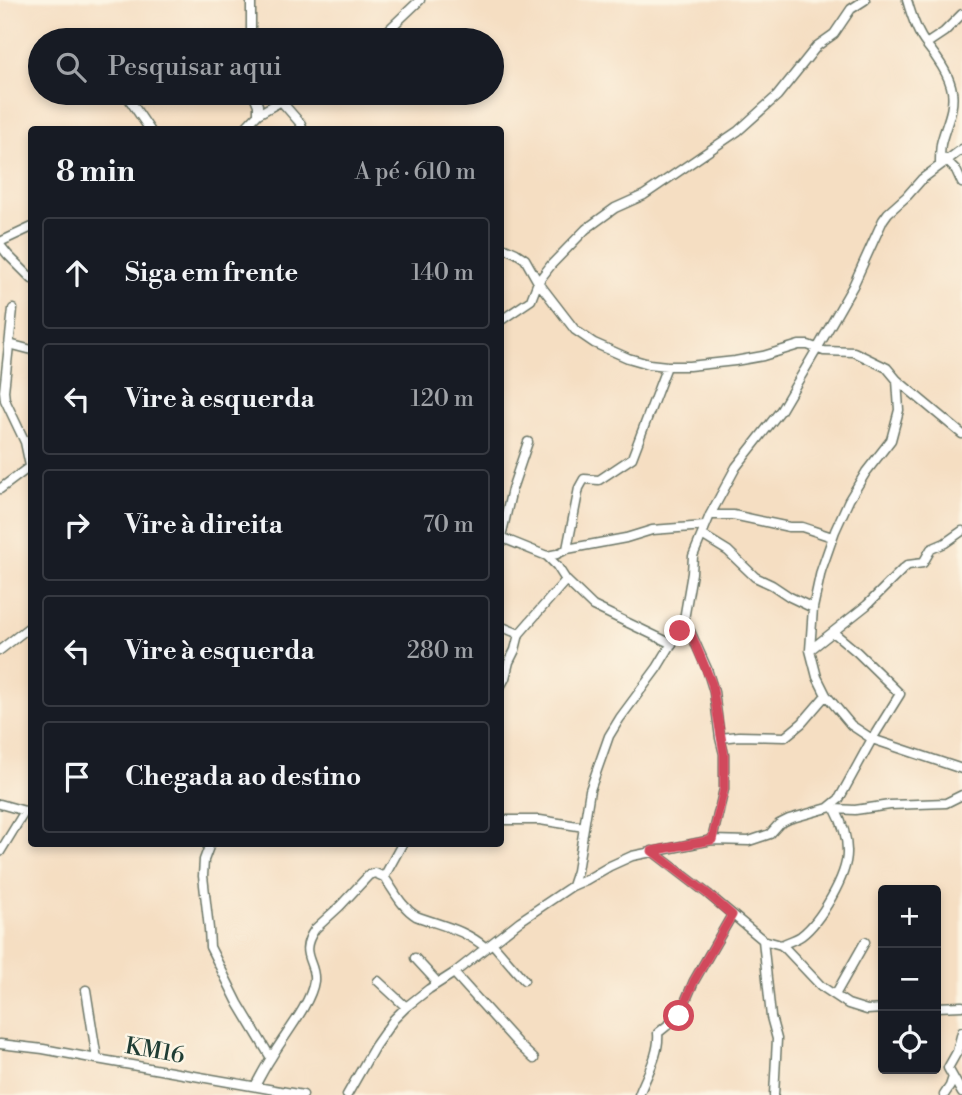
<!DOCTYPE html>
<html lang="pt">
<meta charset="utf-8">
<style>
:root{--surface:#171b24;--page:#242831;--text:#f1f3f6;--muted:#9ea1a6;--line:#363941}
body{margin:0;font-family:"Libre Bodoni",serif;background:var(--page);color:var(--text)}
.controls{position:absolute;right:21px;bottom:21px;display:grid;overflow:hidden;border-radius:7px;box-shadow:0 4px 10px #0003}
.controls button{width:63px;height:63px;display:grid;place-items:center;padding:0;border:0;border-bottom:2px solid var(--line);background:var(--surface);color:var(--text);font:35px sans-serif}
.stop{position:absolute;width:21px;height:21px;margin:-16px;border:5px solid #d1495b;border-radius:50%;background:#fff}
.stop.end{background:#d1495b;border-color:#fff;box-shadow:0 2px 7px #0008}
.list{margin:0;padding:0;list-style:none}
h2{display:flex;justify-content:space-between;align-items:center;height:91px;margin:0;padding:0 28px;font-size:30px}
h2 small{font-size:23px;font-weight:400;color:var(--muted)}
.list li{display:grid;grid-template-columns:46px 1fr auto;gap:21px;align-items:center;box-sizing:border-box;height:112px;margin:0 14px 14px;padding:0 14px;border:2px solid var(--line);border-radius:7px}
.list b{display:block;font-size:26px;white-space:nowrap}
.list em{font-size:23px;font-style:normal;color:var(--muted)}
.icon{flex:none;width:38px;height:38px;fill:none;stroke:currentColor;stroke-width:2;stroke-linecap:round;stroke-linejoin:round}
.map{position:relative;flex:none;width:962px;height:1095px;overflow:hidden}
.search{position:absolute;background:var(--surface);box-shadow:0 4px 10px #0003;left:28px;top:28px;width:476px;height:77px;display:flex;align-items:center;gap:18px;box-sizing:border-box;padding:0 24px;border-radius:38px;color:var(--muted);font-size:26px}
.panel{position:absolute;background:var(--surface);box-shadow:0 4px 10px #0003;left:28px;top:126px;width:476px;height:721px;border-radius:7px}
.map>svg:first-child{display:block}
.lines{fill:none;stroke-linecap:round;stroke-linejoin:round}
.minor-casing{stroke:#6a7566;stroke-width:11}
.minor{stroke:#fff;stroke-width:8}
.route{stroke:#d1495b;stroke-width:9}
.labels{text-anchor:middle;stroke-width:5;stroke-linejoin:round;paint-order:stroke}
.street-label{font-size:23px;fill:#1f3d34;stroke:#fcf5e5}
</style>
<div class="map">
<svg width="962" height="1095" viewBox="0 0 962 1095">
<rect width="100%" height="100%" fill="#fcf5e5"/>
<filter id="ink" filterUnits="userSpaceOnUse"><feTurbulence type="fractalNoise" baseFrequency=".0143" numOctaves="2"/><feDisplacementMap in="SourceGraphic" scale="14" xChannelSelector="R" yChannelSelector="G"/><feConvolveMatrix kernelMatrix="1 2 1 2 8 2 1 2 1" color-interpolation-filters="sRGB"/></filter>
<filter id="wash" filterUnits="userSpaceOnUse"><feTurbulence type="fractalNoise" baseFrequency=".00686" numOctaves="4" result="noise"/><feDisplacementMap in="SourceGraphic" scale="28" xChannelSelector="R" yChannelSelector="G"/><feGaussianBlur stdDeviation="1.57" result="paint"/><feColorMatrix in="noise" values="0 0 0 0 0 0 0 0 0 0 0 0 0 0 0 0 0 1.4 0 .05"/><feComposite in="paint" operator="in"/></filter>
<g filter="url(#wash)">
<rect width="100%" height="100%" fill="#f5dec2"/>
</g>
<g filter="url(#ink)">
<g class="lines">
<g class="minor-casing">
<path id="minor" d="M251 0V40
M907 0C911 14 917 33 926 44 936 56 950 76 952 91 955 110 945 126 941 144 940 151 940 158 940 165
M378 40 420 0
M926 44 944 32 962 14
M125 93 150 130
M253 93 258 105V114
M280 100 301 124 303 130
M243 130 258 114 296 93
M945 159 956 170 962 183
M0 242 32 227
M0 245 8 255 32 279
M500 246 516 253 525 259 538 282 575 330 594 343 628 358 649 364 667 366H689L735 361 763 356 799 345H808L824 351 854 352 887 368 897 380 962 434
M13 309 4 391 5 400 25 442 30 466
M500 321 531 300 538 282 551 265 586 229 615 208 644 195 738 131 777 96 817 46 834 34 851 9 865 0
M9 344 32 350
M897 380 899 410 891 440 866 472 849 500 835 531 821 571 813 608 810 650 817 677 826 695 851 725 872 739 962 769
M0 489 32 465
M710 515H733L789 527H802L832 537
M702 535 728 551 755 577 772 585 790 597 813 608
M500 537 547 556 557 566 566 580 593 606 672 644
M501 537 512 489 528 442
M567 549 579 488 584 479 599 480 632 458 667 366
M547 556 557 554 567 549 626 538 652 530 705 526
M683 625 690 631 707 669 714 692 720 738 724 754V789L712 840
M500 626 519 634
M833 632 857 652 900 694 872 739 839 799 828 808 789 819 779 824 770 834 749 841 712 840 632 856 610 866 586 880 572 886 577 871 590 790 609 736 620 718 657 668 683 625 692 573 693 556 710 515 736 467 781 410 817 349 853 286 883 220 888 213 907 196 922 179 962 149
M0 650 32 625
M810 650 867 605 903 569 908 565 923 563 931 549 945 543 962 531
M500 687 505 678 509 662 515 650 519 634 566 580
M720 738 739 736 785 737 802 723 826 695
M0 804 25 811 32 809
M834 809 855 810 890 805 946 803 962 795
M500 820H540L584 827
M210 844 204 860 203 876 209 929 210 947 238 1003 271 1058
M402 844 384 877C394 890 401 907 416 916 442 926 464 929 486 948
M652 851 708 894 763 940 781 945 785 948 821 986 848 1004 867 1010 883 1009
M0 852 25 811
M763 940 771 1017 777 1039 774 1095
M492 943 524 980
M781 945C787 942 795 940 801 936 820 922 848 875 847 851 847 836 842 822 835 809
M415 958 438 983
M454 973 519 1045 534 1059
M378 981 406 1007
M86 990 97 1059
M835 995 865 942
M936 1007 962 1006
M962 1032 957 1052 948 1068 962 1093
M0 1044 43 1049 97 1059 303 1095
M255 1086C260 1077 265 1067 271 1058 283 1037 311 1004 314 981 316 961 297 955 315 929L340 906 369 875 375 873 384 877
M347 1095 375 1046 394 1019 406 1007 429 989 454 973 520 921 572 886
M639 1095C646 1076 660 1054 658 1033L679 1016 694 981 732 915
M944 1095 950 1086 953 1077"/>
</g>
<use href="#minor" class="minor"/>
</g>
</g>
<g class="lines" filter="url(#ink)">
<path class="route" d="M679 1016 694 981 732 915 708 894 652 851 712 840 724 789V754L712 684 690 631 683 625 680 631"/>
</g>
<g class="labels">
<g class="street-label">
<text transform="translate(155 1050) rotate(10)" y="8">KM16</text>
</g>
</g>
</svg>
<div class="controls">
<button>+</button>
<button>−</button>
<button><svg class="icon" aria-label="locate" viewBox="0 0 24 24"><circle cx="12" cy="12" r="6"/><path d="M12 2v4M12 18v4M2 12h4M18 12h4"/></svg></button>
</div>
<div class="stop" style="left:679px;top:1016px"></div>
<div class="stop end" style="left:680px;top:631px"></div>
<div class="search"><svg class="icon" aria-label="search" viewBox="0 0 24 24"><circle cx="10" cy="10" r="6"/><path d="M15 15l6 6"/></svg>Pesquisar aqui</div>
<section class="panel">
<h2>8 min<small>A pé · 610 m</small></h2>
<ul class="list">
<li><svg class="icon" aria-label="ahead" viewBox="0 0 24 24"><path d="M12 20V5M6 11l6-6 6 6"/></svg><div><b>Siga em frente</b></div><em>140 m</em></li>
<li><svg class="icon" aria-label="left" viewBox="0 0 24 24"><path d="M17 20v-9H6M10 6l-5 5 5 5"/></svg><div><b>Vire à esquerda</b></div><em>120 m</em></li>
<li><svg class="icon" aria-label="right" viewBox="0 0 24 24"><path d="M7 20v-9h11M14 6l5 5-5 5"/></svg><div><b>Vire à direita</b></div><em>70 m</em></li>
<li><svg class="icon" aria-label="left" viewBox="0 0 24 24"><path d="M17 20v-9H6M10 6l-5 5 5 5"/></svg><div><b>Vire à esquerda</b></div><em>280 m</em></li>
<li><svg class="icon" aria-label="arrive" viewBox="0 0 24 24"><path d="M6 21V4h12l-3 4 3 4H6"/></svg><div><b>Chegada ao destino</b></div></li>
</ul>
</section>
</div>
